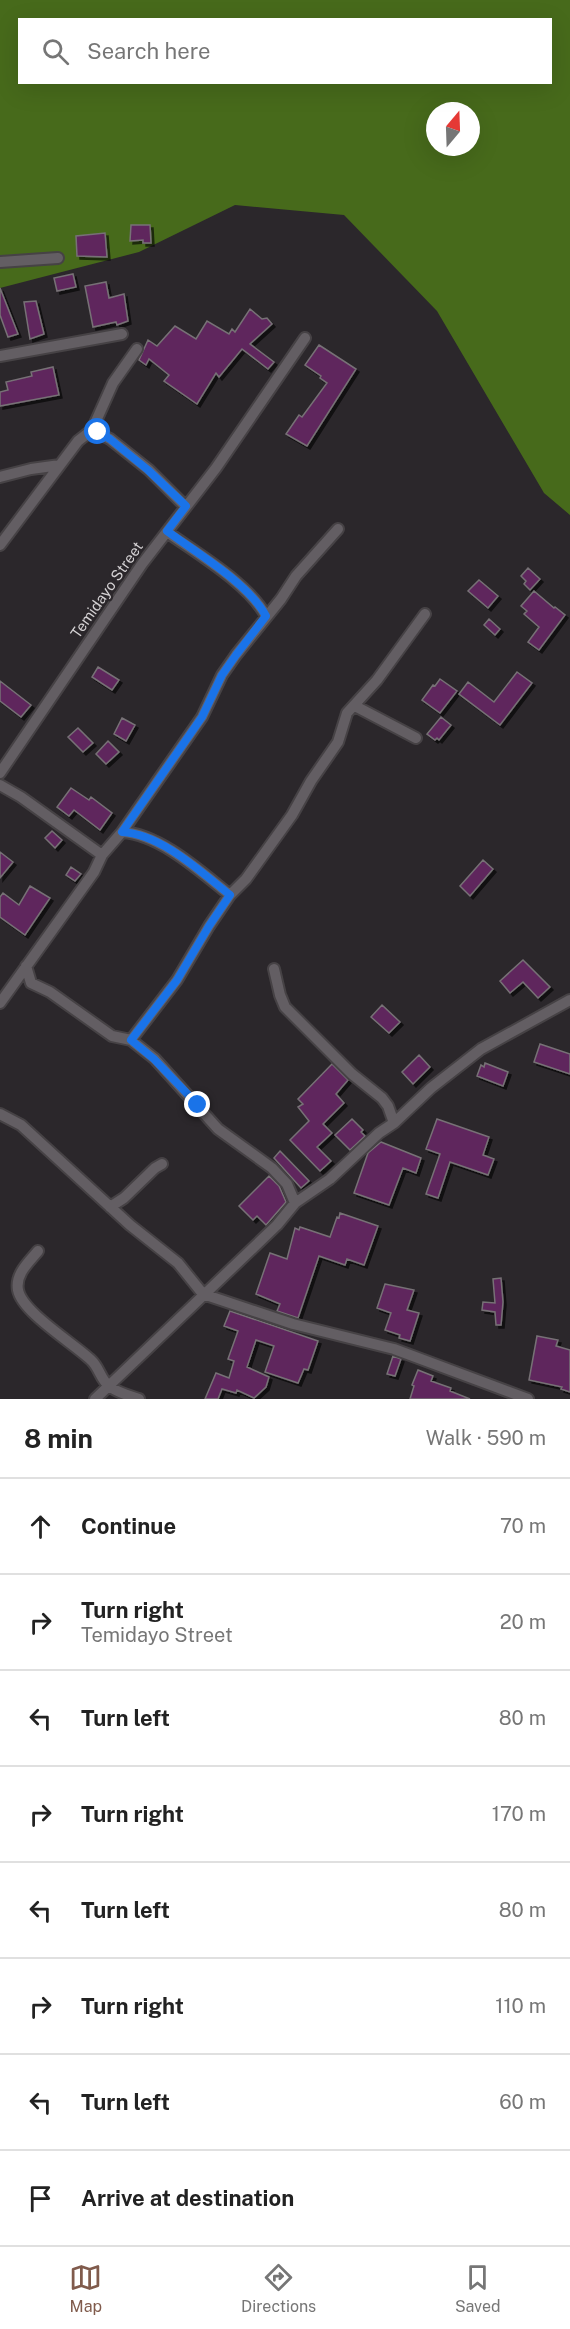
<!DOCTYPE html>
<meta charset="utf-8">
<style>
:root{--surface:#fff;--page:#f2f2f2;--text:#222;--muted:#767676;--line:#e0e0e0;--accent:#805b4c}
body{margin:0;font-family:"Public Sans",sans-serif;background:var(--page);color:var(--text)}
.compass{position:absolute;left:426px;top:102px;width:54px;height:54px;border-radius:50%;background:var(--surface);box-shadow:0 6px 24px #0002;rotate:19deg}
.stop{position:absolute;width:18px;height:18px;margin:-14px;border:4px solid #1a73e8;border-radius:50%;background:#fff}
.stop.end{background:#1a73e8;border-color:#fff;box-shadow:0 2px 6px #0008}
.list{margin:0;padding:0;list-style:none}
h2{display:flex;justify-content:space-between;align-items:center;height:78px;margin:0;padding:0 24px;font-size:26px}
h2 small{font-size:20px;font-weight:400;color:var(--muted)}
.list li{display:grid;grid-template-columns:39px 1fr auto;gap:18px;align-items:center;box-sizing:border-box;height:96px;padding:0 24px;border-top:2px solid var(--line)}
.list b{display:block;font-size:22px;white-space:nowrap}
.list p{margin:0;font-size:20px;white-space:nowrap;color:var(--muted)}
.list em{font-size:20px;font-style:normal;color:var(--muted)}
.icon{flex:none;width:33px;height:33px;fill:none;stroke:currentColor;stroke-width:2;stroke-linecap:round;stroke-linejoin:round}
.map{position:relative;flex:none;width:570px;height:1399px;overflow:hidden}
.search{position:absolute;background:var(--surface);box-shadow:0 6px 24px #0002;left:18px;right:18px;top:18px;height:66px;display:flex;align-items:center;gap:15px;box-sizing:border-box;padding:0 21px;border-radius:0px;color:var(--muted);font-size:22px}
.sheet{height:846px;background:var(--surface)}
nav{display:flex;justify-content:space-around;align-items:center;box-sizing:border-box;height:84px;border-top:2px solid var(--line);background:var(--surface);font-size:16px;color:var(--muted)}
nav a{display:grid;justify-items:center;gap:3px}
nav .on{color:var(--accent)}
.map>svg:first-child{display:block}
.forest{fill:#476a1b;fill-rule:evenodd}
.building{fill:#5f265d;stroke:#777176;stroke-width:1.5;filter:url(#shadow)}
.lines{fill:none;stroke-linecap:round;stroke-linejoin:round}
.minor-casing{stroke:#464245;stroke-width:14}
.minor{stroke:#635e63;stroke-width:10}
.route{stroke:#1a73e8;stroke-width:8}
.labels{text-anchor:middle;stroke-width:4.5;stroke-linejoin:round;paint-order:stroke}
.street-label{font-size:15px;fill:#d4d1d3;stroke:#2b272b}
</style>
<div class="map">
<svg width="570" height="1399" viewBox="0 0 570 1399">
<defs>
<filter id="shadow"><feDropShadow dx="3" dy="3" stdDeviation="0" flood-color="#0009"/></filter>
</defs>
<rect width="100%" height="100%" fill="#2b272b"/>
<path class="forest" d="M0 0H570V515L544 493 437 311 344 215 235 205 139 252 0 288ZM20 20H550V82H20ZM435 111H471V147H435Z"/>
<path class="building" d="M131 225H150L151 243H143V240L130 241Z
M105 233 107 257 77 256 76 236Z
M73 274 76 287 57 291 54 278Z
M106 282 109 298 124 294 128 321 117 325 116 322 93 327 85 286Z
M0 288 18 334 8 337 0 315Z
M36 301 44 334 30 339 24 302Z
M250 309 262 319 267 318 272 324 250 344 274 362 268 369 242 349 219 377 216 373 197 404 164 381 169 375 149 359 146 365 139 360 148 340 157 346 175 326 196 339 207 321 229 334 232 329 235 332Z
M319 345 356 369 307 446 286 434 299 415 302 417 327 383 320 378 321 376 305 365Z
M53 367 59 395 0 406V392L8 390 6 382 32 376 31 372Z
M528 568 540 579 530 590 524 584 526 581 521 576Z
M479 580 498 596 488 608 468 591Z
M534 591 554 608 555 607 565 615 539 650 528 642 539 627 524 614 527 611 521 606Z
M489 619 500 629 495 635 484 625Z
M98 667 119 680 112 690 92 677Z
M517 672 532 683 500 725 459 694 468 682 494 702Z
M440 679 457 691 440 713 422 700 433 685 435 686Z
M0 681 31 705 21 717 0 701Z
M441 717 451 725 439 740 437 738 435 740 427 734Z
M122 718 135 725 126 741 114 734Z
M78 728 93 743 83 752 68 737Z
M108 741 119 752 106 764 96 754Z
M71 788 89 800 91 797 112 813 100 830 74 810 69 816 57 807Z
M52 831 62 840 55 848 45 838Z
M0 852 13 862 0 878Z
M483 860 493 869 470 896 460 886Z
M71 867 81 874 75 881 66 875Z
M30 886 50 898 25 935 0 917V897L3 893 19 905Z
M523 960 550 987 538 998 523 982 510 993 500 981Z
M382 1005 400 1022 389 1033 371 1017Z
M540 1044 570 1054V1074L534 1062Z
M419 1055 430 1067 413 1084 402 1072Z
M485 1063 508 1072 503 1086 477 1076 481 1065 484 1067Z
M332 1064 348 1080 336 1094 344 1103 323 1124 332 1133 317 1147 331 1161 320 1171 290 1140 309 1121 298 1107 303 1104 298 1099Z
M352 1119 363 1130 361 1132 365 1136 350 1150 335 1135Z
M437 1119 489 1137 483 1155 494 1159 488 1175 450 1162 438 1198 426 1194 440 1154 426 1149Z
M381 1142 421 1158 416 1173 403 1168 389 1205 354 1193 368 1153Z
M280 1151 309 1181 301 1188 274 1158Z
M269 1176 279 1186 286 1202 266 1225 257 1216 253 1220 239 1206Z
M340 1213 378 1226 364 1265 347 1259 345 1265 319 1256 298 1318 277 1311 280 1304 256 1294 270 1253 287 1259 295 1228 299 1230 300 1227 330 1237 337 1217 339 1218Z
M501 1278 503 1302 501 1325H496L495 1312 482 1310 483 1302 495 1303 493 1279Z
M385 1284 414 1290 407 1310 419 1313 410 1341 399 1338 400 1335 385 1330 391 1313 377 1308Z
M230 1311 318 1341 308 1370 304 1369 298 1383 265 1372 274 1346 256 1340 247 1367 269 1377 266 1387 254 1398 237 1390 236 1393 222 1389 218 1399H205L216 1373 229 1378 234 1361 228 1359 238 1331 224 1326Z
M537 1336 558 1340 556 1346 570 1350V1392L561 1389 562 1387 529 1380Z
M393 1356 401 1359 395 1376 387 1374Z
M418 1370 433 1376 431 1381 451 1388 450 1391 470 1399H410L414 1386 412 1385Z"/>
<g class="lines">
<g class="minor-casing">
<path id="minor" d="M0 262 58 258
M0 356 122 334
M92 430 110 439 149 470 185 506
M0 477 31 469 60 465 78 441 92 430 113 383 137 349
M167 532C198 554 249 584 266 616
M0 545 60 465
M355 706 416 738
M0 773 142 564 216 468 305 338
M0 785 21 797 102 855
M122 832C160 834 201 872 230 895
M26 966 31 983 50 992 112 1036 131 1040 155 1059 218 1129 272 1168 287 1184 295 1203
M0 1003 94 872 102 855 122 832 202 717 222 675 236 655 281 599 296 576 338 529
M131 1040 177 980 209 926 230 895 246 879 292 815 311 781 338 742 347 713 377 680 425 614
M0 1114 21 1125 130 1225 178 1263 203 1294 293 1324 394 1349 528 1399
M394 1123 431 1088 481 1049 570 1000
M110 1207 124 1198 155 1168 162 1164
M38 1251C29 1262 15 1274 18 1290 22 1312 73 1343 91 1360 99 1367 101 1380 109 1386 116 1392 130 1396 139 1399
M95 1399 277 1225 295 1203 330 1179 379 1133 394 1123 388 1106 382 1098 352 1074 285 1007 280 995 274 969"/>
</g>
<use href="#minor" class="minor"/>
</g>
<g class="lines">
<path class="route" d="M98 432 110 439 148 470 186 506 167 531C198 554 248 583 266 616L236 655 222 675 202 717 122 832C161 834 201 872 230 895L209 926 177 980 131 1040 154 1059 198 1105"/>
</g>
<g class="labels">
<g class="street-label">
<text transform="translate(107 590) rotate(-55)" y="5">Temidayo Street</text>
</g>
</g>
</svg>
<svg class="compass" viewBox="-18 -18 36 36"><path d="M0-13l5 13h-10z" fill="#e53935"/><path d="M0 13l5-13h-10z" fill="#767676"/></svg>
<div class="stop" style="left:98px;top:432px"></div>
<div class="stop end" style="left:198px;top:1105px"></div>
<div class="search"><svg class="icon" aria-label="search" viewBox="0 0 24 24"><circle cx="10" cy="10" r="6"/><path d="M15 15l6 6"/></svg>Search here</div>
</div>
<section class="sheet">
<h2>8 min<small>Walk · 590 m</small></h2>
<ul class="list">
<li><svg class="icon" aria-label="ahead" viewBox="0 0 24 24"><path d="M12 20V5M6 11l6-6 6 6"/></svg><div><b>Continue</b></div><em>70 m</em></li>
<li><svg class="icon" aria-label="right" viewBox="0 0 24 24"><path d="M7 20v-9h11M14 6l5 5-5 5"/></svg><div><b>Turn right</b><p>Temidayo Street</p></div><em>20 m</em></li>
<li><svg class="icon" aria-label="left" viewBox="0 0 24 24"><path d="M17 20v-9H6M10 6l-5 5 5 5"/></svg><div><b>Turn left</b></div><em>80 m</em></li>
<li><svg class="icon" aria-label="right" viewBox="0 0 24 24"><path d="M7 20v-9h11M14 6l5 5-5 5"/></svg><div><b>Turn right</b></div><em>170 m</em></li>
<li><svg class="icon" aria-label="left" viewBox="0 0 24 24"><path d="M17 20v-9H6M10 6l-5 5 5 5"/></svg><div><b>Turn left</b></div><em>80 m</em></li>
<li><svg class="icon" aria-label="right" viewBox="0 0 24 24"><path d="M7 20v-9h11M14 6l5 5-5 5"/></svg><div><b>Turn right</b></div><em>110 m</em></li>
<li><svg class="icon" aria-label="left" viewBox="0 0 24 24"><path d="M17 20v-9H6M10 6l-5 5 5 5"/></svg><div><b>Turn left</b></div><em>60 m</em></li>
<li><svg class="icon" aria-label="arrive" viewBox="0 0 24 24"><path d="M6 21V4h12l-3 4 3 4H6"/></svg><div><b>Arrive at destination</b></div></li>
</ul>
</section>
<nav>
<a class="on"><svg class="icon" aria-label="map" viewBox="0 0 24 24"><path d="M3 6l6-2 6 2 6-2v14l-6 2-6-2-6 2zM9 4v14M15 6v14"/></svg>Map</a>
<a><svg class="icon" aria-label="directions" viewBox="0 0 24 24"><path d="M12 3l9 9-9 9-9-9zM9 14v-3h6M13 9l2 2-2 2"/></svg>Directions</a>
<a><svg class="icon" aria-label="saved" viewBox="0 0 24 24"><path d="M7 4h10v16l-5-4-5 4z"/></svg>Saved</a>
</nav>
